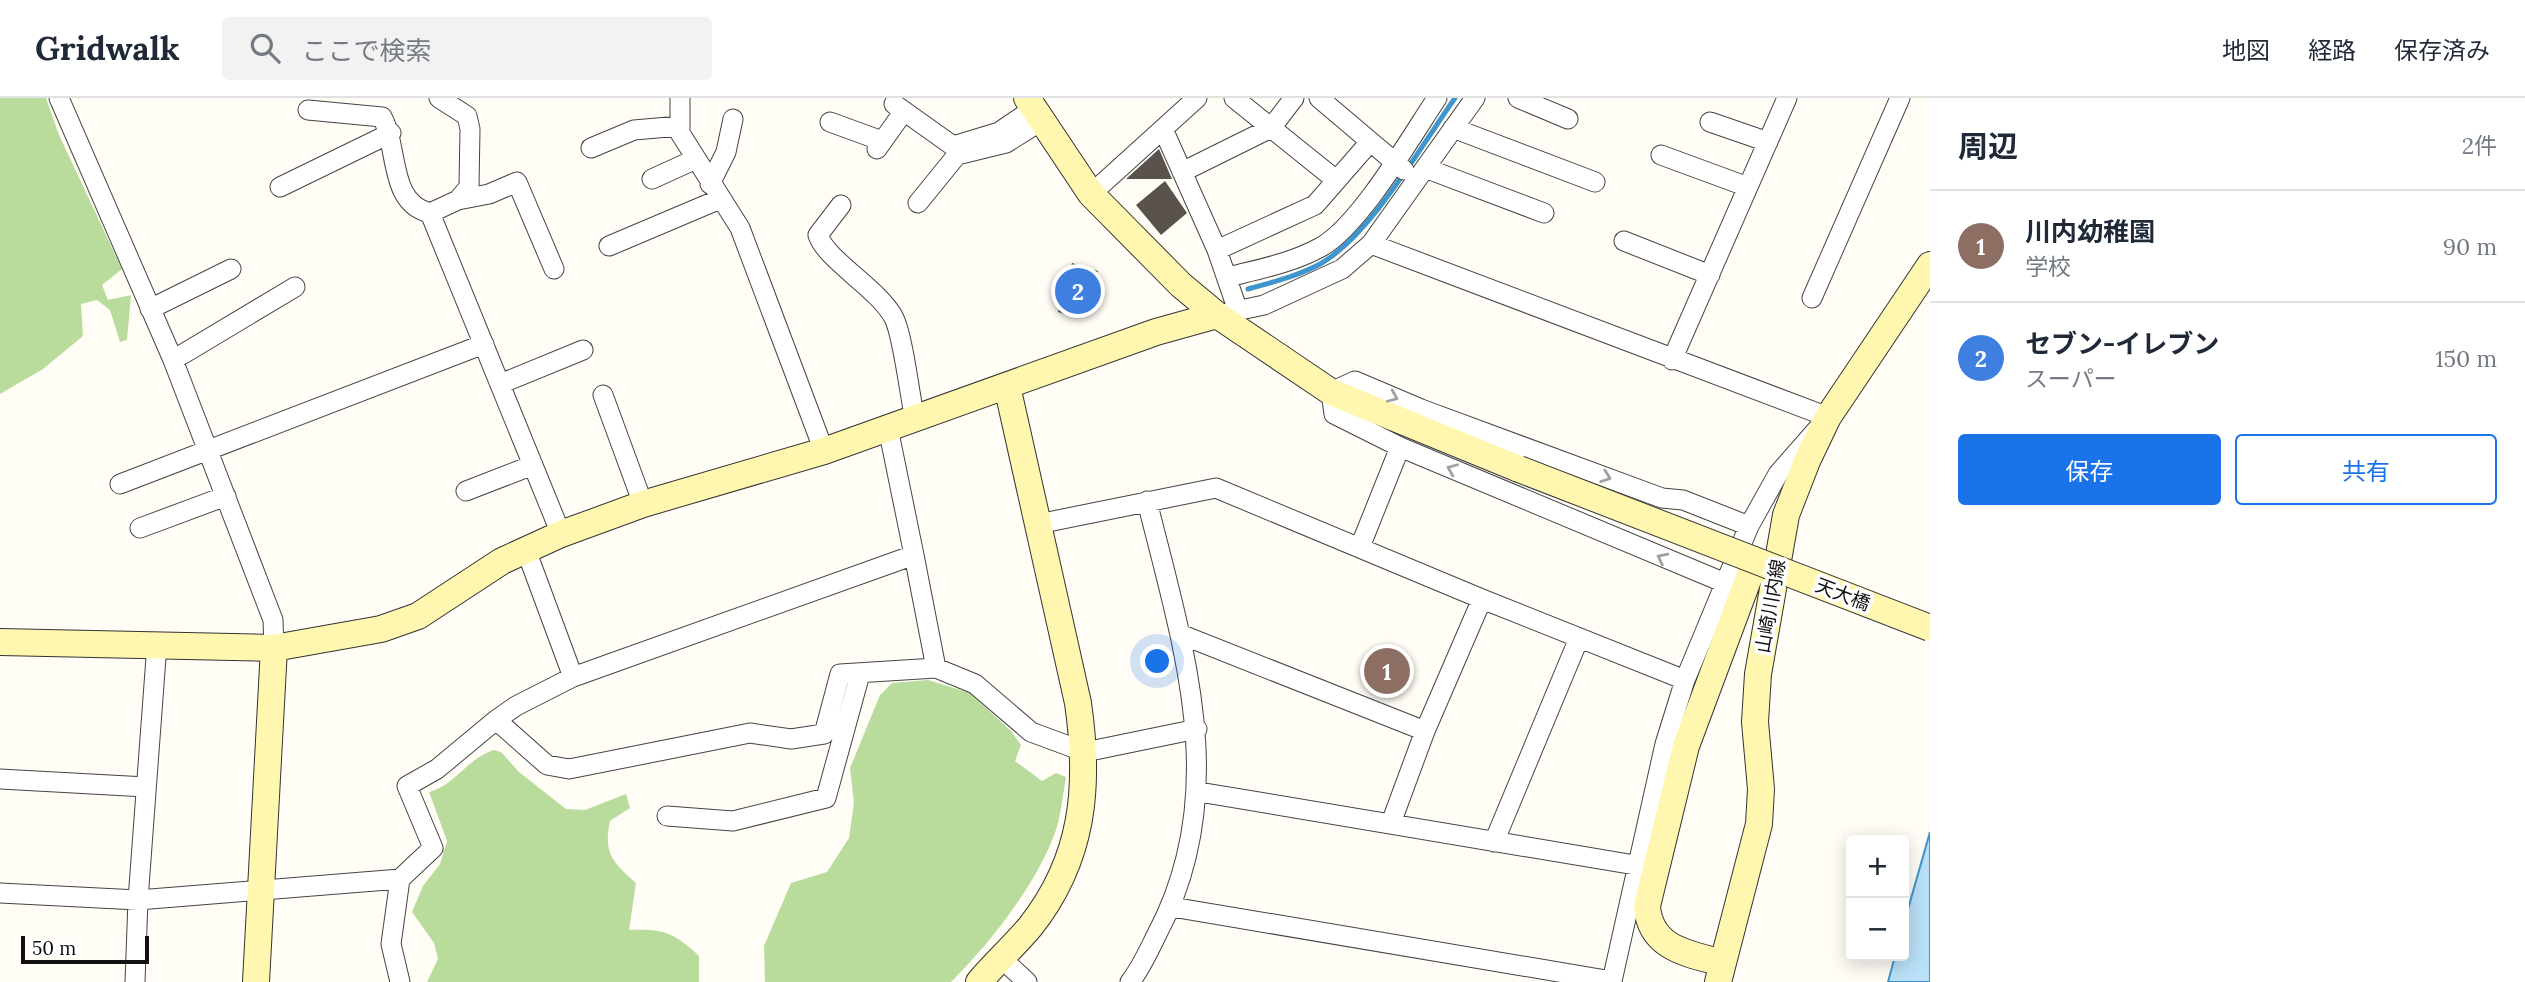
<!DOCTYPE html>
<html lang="ja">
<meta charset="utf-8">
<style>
:root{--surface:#fff;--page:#f2f2f3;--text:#1f2937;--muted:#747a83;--line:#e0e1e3;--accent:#1a73e8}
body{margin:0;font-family:Lora,"Noto Sans JP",serif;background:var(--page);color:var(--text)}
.controls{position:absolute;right:21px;bottom:21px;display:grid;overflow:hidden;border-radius:7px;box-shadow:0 4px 18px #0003}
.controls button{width:63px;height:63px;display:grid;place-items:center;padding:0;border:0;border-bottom:2px solid var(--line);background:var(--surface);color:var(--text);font:35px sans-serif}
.scale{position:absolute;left:21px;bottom:18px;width:128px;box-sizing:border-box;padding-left:7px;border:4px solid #111;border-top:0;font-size:19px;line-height:24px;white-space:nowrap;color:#111;-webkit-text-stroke:5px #fff;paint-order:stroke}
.you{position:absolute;left:1158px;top:564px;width:24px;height:24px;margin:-18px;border:5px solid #fff;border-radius:50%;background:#1a73e8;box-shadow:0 0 0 10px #1a73e833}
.badge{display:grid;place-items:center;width:46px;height:46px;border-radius:50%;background:var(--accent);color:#fff;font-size:23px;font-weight:700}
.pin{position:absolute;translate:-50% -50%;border:4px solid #fff;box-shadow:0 2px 7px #0006}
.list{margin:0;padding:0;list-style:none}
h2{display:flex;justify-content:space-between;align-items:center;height:91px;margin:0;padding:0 28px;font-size:30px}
h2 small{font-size:23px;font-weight:400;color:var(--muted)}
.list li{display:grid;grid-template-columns:46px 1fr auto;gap:21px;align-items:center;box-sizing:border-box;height:112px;padding:0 28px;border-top:2px solid var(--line)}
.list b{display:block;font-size:26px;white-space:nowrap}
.list p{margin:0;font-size:23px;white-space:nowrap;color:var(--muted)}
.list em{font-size:23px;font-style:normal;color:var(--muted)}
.actions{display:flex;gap:14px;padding:21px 28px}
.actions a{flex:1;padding:16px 0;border:2px solid var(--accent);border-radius:7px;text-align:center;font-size:24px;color:var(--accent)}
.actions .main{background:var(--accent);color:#fff}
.icon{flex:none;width:38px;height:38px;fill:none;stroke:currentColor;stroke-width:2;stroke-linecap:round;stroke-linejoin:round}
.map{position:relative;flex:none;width:1930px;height:884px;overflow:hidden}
header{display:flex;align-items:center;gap:42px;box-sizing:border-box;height:98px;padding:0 35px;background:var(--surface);border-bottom:2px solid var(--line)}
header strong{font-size:33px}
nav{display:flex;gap:38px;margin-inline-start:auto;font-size:24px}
.search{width:490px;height:63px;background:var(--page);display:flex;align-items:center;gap:18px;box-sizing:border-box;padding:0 24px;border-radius:7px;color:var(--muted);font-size:26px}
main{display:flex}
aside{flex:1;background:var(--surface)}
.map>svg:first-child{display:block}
.forest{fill:#b9dc9c}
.water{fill:#b9e0f7;stroke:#3f96cf;stroke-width:2}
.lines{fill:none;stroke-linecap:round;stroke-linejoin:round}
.stream{stroke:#3f96cf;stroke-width:5}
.building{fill:#5a524d}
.street-casing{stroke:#444;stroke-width:21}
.secondary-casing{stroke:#333;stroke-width:28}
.street{stroke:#fff;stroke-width:19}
.secondary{stroke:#fff6b0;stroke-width:26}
.secondary-bridge-casing{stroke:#333;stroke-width:28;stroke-linecap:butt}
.secondary-bridge{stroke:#fff6b0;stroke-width:26}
.oneway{stroke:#a0a0a0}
.labels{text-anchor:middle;stroke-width:7;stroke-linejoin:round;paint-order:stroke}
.street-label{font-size:19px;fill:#111;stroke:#fff}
</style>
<header>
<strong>Gridwalk</strong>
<div class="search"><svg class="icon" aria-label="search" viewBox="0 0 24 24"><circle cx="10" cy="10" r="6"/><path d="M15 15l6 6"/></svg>ここで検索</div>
<nav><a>地図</a><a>経路</a><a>保存済み</a></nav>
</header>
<main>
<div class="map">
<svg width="1930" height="884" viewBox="0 0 1930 884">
<rect width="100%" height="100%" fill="#fffdf5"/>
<path class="forest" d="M0 0H46L59 37 122 171 102 187 108 202 131 197 127 242 120 244 110 212 97 202 81 206 83 238 43 271 0 296Z
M928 582 970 595 1011 633 1021 647 1015 663 1042 683 1056 675 1066 679C1063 696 1061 716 1056 732 1037 786 991 844 951 884H765L764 848 791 785 827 774 849 740 854 705 850 670 880 597 892 585Z
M494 652 501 654 519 674 566 711 585 712 626 696 630 710 610 723C603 756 613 764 636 785L629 832C664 831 673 834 699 858V884H427L438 861 434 845 412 814 423 788 440 766 447 743 429 694C456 687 466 661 494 652Z"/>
<path class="water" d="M1930 734V884H1888L1895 858H1904V825Z"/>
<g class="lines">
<path class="stream" d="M1248 191C1273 184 1298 178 1320 166 1370 138 1421 48 1455 0"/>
</g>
<path class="building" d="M1159 51 1172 81H1126Z
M1165 83 1187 115 1161 137 1136 107Z
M1072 165 1098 173 1086 215 1082 214 1080 220 1058 214Z"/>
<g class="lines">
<g class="street-casing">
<path id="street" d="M59 0 173 262 273 522 274 550
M680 0V35L740 130 824 353
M1234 0 1336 82
M1319 0 1404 72
M1518 0 1568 21
M894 6 953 48 999 34 1033 11
M308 12 382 19C399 49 388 105 430 115L561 436
M830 24 882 43
M1710 24 1768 44
M1453 30 1595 84
M1163 31 1217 152 1238 213
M591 50 634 32 680 28
M877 51 904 13
M1661 57 1748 89
M1425 70 1544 115
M1182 74 1271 30 1294 0
M652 81 696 61
M710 86 726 54 733 21
M280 89 391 35
M1091 96 1197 0
M458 102 489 96 517 84 554 171
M918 105 957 57 1006 45 1041 23
M841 107 818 137C826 162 879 191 894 220 903 238 910 299 915 322
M430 115 458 102 469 89 470 31 467 18 439 0
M1624 143 1710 177
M1371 146 1828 319 1778 376 1749 428
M609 148 720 101
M1217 152 1315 107 1370 44
M1228 179C1260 171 1292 165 1321 149 1360 127 1411 39 1437 0
M1812 200 1900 0
M150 211 231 171
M1217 217 1264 207 1342 171 1371 146 1475 0
M173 262 295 189
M1672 262 1787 0
M500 286 583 252
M603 297 643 406
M888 330 914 457 573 579 516 608 496 622 547 667 569 671 750 635 791 641 824 636 840 576 936 570 975 586 1031 634 1085 654 1197 631
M120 386 484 246
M466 393 533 367
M1038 426 1216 390 1482 501 1685 582
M140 430 226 398
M1360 449 1400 349
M526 452 573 579
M914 457 936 570
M1180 536 1425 633
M0 681 146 689
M1199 694 1635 767
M667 718 733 723 826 700 860 576
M1391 725 1425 633 1482 501
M1494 744 1579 540
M0 795 138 802 400 781 433 750 407 688 437 671 496 622
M1172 809 1612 883 1665 646 1685 582 1749 428 1683 402 1662 400 1421 311 1355 283 1331 294 1334 316 1400 349 1725 485
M1000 859 1027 884
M135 884 138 802 157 546
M400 884 391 846 400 781
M1130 884C1141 870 1148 854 1156 838 1233 695 1183 549 1147 403"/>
</g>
<g class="secondary-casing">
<path id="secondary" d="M1027 0 1091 96 1181 187 1217 217 1331 294 1519 371
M0 544 274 550 381 531 418 518 502 463 561 436 643 406 824 353 1156 234 1217 217
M1723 865C1689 856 1650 851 1647 808L1686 648 1755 463
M256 884 274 550
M979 884C995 865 1014 848 1030 829 1084 761 1090 688 1078 605L1007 288
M1718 884 1759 726 1761 691 1755 624 1758 576 1786 417 1807 363 1828 319 1930 167"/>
</g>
<use href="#street" class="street"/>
<use href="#secondary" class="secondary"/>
<g class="secondary-bridge-casing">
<path id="secondary-bridge" d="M1519 371 1930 530"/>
</g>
<use href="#secondary-bridge" class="secondary-bridge"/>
</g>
<defs><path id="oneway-chevron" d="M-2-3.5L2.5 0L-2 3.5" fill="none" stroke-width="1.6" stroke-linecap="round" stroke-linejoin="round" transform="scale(1.75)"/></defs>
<g class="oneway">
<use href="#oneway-chevron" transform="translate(1393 299) rotate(23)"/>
<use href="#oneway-chevron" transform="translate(1452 371) rotate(-157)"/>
<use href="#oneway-chevron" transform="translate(1606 379) rotate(20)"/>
<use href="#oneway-chevron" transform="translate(1662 460) rotate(-153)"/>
</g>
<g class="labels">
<g class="street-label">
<text transform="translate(1843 496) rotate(21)" y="7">天大橋</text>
<text transform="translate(1770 508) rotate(-80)" y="7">山崎川内線</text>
</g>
</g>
</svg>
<div class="controls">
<button>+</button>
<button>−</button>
</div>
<div class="scale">50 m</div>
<div class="you"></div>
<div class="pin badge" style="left:1387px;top:573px;background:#8d6e63">1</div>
<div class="pin badge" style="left:1078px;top:193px;background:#3f7fe0">2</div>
</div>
<aside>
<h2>周辺<small>2件</small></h2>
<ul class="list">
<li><span class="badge" style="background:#8d6e63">1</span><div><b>川内幼稚園</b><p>学校</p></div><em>90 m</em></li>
<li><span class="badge" style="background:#3f7fe0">2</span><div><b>セブン-イレブン</b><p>スーパー</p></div><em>150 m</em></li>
</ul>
<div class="actions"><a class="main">保存</a><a>共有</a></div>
</aside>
</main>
